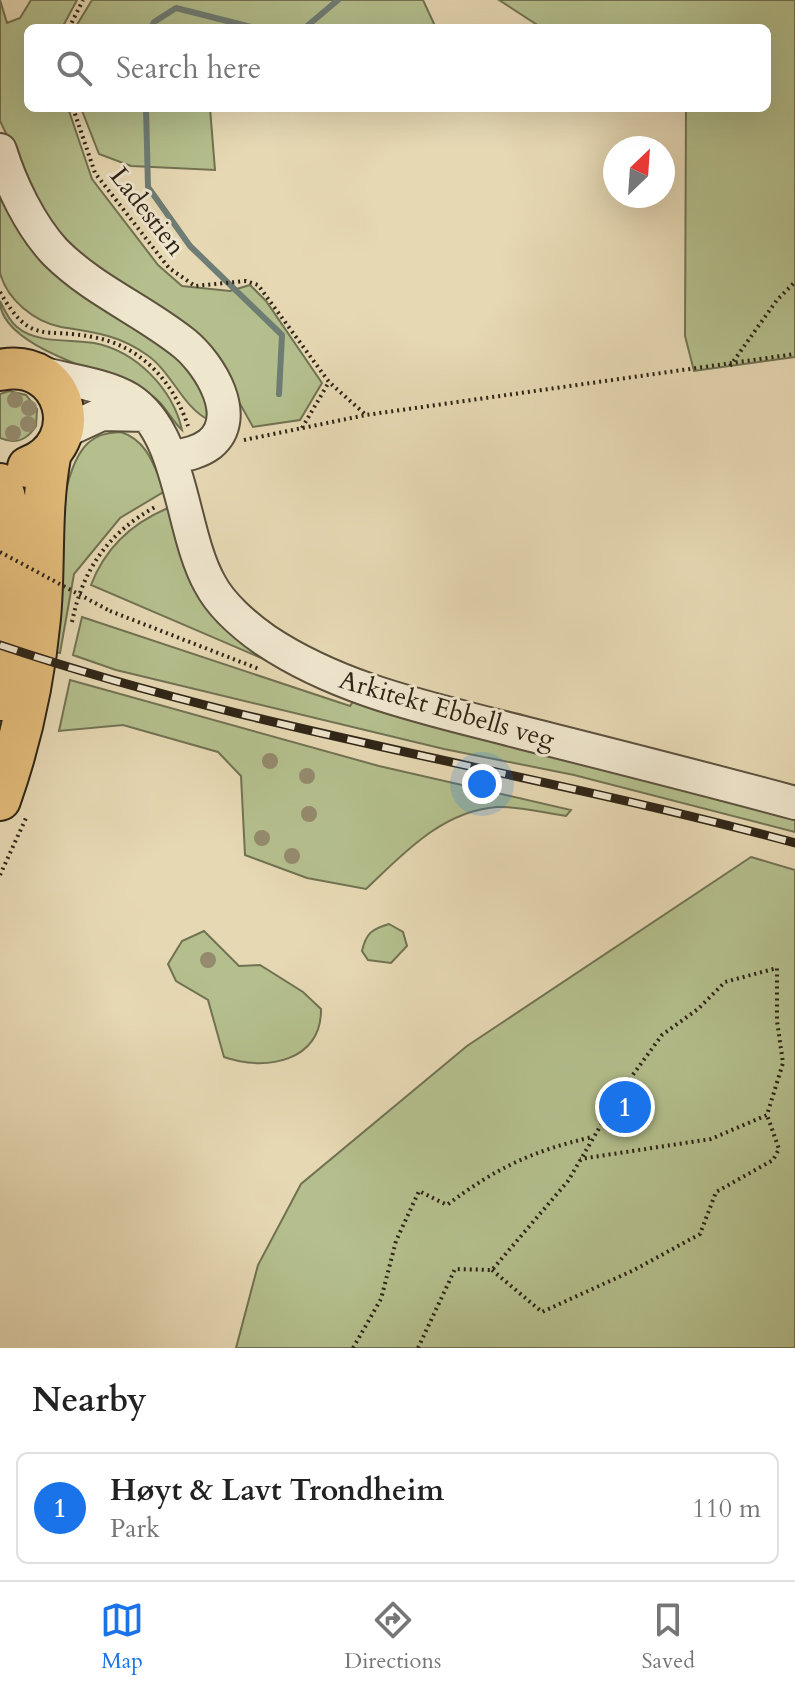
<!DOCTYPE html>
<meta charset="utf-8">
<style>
:root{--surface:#fff;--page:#f6f6f6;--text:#222;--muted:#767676;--line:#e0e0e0;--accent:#1a73e8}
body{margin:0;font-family:Cardo,serif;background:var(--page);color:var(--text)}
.compass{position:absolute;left:603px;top:136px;width:72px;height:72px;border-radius:50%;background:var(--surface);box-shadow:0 8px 32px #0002;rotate:25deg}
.you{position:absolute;left:482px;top:784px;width:28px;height:28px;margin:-20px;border:6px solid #fff;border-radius:50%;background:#1a73e8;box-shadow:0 0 0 12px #1a73e833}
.badge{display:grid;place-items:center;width:52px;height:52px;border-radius:50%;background:var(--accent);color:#fff;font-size:26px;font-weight:700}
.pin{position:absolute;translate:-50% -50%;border:4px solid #fff;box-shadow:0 2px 8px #0006}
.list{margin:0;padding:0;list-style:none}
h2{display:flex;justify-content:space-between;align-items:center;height:104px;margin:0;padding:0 32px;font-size:34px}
h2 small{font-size:26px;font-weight:400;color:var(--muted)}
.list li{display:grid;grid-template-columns:52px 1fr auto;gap:24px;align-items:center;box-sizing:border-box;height:112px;margin:0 16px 16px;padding:0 16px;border:2px solid var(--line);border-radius:12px}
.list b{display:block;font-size:30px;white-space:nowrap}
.list p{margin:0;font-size:26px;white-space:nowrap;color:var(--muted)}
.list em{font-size:26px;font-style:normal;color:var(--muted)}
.icon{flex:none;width:44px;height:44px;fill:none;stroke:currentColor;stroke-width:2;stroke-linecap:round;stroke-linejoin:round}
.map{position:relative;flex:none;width:795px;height:1348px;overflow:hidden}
.search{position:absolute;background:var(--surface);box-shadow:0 8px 32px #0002;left:24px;right:24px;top:24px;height:88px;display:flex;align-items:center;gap:20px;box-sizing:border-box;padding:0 28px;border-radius:12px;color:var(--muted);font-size:30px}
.sheet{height:232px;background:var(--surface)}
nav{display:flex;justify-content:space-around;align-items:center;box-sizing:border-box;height:112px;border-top:2px solid var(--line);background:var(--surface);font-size:22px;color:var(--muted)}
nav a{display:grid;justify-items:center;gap:4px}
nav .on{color:var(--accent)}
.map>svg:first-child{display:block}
.green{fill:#b4bf8d;stroke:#717252;stroke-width:2}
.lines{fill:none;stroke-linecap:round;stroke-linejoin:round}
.stream{stroke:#6e7d75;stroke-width:6}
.minor-casing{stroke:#5c513d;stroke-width:36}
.major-casing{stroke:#2e2416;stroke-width:44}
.path{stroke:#2e2416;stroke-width:4;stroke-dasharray:2 4;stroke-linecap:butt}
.minor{stroke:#efe6ce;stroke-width:32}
.major{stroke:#e3bc7a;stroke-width:40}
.rail-casing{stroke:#2e2416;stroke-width:9}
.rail{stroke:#efe6ce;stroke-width:6;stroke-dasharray:18;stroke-linecap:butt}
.path-bridge{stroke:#2e2416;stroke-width:4;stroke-dasharray:2 4;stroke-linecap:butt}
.tree{fill:#948a6d}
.labels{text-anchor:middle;stroke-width:6;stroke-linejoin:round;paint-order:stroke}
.street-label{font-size:26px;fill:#2e2416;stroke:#efe6ce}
</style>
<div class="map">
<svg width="795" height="1348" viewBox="0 0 795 1348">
<rect width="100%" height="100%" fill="#e6d8b3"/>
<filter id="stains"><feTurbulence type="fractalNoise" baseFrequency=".0025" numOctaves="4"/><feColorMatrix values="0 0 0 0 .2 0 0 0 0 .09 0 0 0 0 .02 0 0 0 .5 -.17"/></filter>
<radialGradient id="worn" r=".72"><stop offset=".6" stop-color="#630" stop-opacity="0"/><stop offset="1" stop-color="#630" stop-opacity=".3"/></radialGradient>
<path class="green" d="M0 0 7 23 20 18 31 0H77L62 28H28V108H68L92 179 158 265 182 286 230 291 250 285 266 301 322 383 300 420 253 427 221 370 59 243 0 121Z
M92 0H423L436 28H75Z
M499 0H795V357L694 371 685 336 686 108H767V28H542Z
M81 108H210L215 170 131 166 99 154Z
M0 175 187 361 208 390 209 420C183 408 172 372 147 355 120 335 93 332 61 327 35 322 7 300 0 273 0 251 0 200 0 175Z
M0 301C4 309 9 321 17 327 37 344 70 339 94 343 136 351 173 389 182 430 170 419 164 402 149 394 115 374 0 349 0 301Z
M9 391 26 395 37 409 36 426C27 440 16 445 0 438V394Z
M121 432C148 441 154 466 165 491L120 518 74 574 60 653 52 651C55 602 53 478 87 444 98 434 107 433 121 432Z
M168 508 178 538 308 678 91 585C105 548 132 523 168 508Z
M82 617 350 706 354 700 795 813V832L574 775 444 749 116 670 73 655Z
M70 680 379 766 571 810 566 816C544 813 519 806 497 807 442 811 403 854 366 889L307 878 245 855 241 776 218 752 123 725 59 731Z
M751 857 795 870V1348H236L258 1265 301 1184 467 1046Z
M389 924 403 932 407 946 391 963 368 960 362 951C366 933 372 929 389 924Z
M204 931 239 966 260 965 303 992 321 1009C322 1061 266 1072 224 1057L208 1000 176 981 168 964 182 941Z"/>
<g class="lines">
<path class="stream" d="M151 28 154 22 176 8 255 28 306 27 338 0
M146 108 148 187 190 246 282 335 279 394"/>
<g class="minor-casing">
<path id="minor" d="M0 150C11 185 30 225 55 252 94 291 143 310 185 344 209 364 243 417 210 444 198 453 184 455 170 458
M36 372C64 380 104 384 129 399 183 433 180 531 210 584 221 605 245 626 265 640 341 691 432 709 520 732 611 755 703 778 795 803
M63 432 102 414 147 415"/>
</g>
<g class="major-casing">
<path id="major" d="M0 370C66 356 90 444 28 467
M0 484C21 526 11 653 0 700
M0 800C21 741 34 681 40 618 45 565 40 511 50 457"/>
</g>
<path class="path" d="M69 28 83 0
M73 108 95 173 169 268 195 286 246 281 258 285 329 382 366 415
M0 292C31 346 43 327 93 337 141 346 173 381 188 426
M730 366 777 300 795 282
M302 428 329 382
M244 440 366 415 795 354
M110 611 259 669
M72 622C83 568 109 532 157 506
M0 875 26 818
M492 1270 542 1312 634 1270 700 1234 716 1192 773 1160 779 1149 767 1115
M353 1348 381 1299 396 1241 419 1191 447 1205C496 1168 532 1151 592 1137
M418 1348 455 1269 492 1270 568 1181 621 1091 662 1035 698 1009 725 982 777 968V1021L783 1063 767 1115 711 1139 580 1159"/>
<use href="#minor" class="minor"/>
<use href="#major" class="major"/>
<g class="rail-casing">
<path id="rail" d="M0 645C260 733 531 771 795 843"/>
</g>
<use href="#rail" class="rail"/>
<path class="path-bridge" d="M0 552 110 611"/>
</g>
<g class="tree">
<circle cx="15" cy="400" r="8"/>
<circle cx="29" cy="408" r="8"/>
<circle cx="28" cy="424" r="8"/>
<circle cx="13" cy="433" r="8"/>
<circle cx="270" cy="761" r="8"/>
<circle cx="307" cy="776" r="8"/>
<circle cx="309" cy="814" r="8"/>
<circle cx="262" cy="838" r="8"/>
<circle cx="292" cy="856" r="8"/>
<circle cx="208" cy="960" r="8"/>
</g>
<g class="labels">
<g class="street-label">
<text transform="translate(148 211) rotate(52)" y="9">Ladestien</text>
<text transform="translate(447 709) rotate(16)" y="9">Arkitekt Ebbells veg</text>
</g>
</g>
<rect width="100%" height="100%" filter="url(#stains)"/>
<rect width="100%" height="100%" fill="url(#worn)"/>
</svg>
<svg class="compass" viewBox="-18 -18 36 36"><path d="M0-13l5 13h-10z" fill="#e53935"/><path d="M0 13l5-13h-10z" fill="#767676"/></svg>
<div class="you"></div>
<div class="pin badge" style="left:625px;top:1107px">1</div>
<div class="search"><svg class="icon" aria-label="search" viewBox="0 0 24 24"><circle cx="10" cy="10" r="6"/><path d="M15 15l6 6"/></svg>Search here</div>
</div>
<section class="sheet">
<h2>Nearby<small></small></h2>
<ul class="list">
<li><span class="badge">1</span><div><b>Høyt &amp; Lavt Trondheim</b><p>Park</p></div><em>110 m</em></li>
</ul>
</section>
<nav>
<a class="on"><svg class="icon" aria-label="map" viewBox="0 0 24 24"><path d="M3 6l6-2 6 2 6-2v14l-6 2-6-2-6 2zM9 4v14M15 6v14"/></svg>Map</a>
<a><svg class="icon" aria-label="directions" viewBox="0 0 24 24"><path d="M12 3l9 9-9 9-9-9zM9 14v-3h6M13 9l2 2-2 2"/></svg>Directions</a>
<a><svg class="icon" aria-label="saved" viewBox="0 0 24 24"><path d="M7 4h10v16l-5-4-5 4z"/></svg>Saved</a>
</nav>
